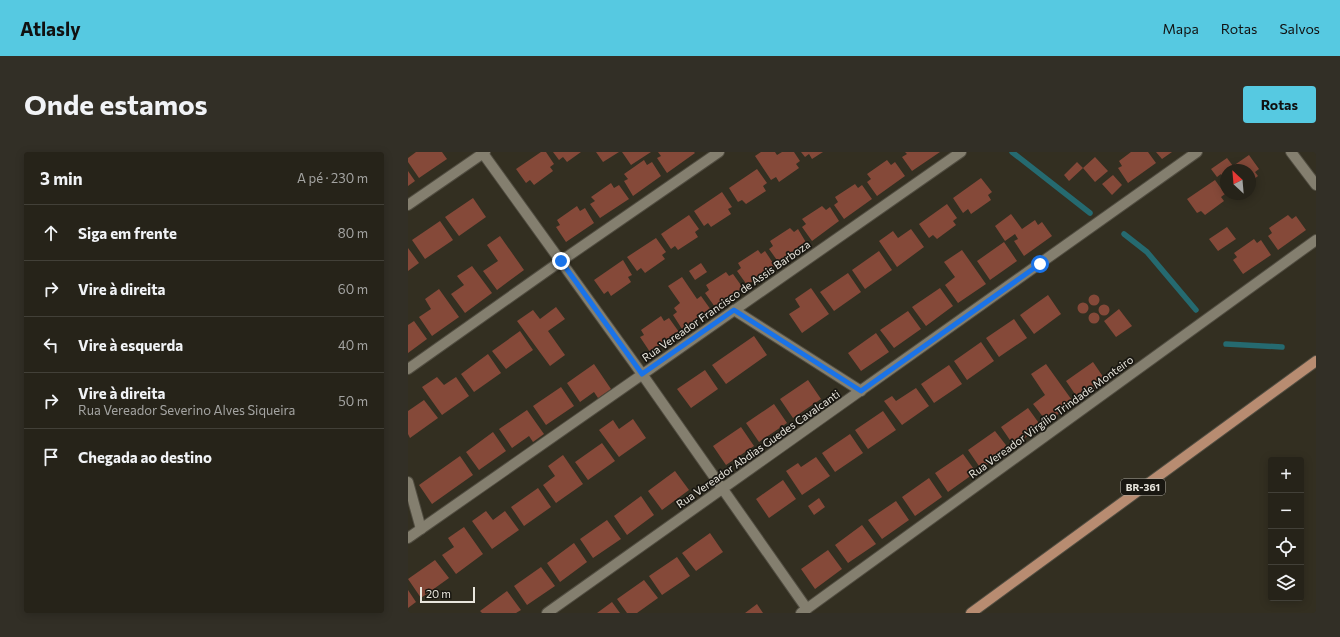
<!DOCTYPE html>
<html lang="pt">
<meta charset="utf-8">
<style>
:root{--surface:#262319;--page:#322f26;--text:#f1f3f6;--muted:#a4a4a2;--line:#424038;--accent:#56c9e1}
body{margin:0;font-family:Commissioner,sans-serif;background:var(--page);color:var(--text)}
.controls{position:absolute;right:12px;bottom:12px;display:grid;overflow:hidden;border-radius:4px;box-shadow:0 2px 10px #0003}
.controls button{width:36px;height:36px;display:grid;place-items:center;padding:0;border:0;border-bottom:1px solid var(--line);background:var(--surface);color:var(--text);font:20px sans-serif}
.compass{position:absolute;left:812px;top:12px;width:36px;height:36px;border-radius:50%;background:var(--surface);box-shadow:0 2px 10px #0003;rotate:334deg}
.scale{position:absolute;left:12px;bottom:10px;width:55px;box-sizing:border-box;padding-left:4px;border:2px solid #e9e6dd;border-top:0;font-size:11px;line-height:14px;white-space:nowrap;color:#e9e6dd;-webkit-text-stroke:3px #191711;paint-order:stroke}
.stop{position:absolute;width:12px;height:12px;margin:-9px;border:3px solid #1a73e8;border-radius:50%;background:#fff}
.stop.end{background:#1a73e8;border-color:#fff;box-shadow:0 1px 4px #0008}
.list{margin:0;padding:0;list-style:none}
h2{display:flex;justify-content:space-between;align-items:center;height:52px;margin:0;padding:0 16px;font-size:17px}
h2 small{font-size:13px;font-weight:400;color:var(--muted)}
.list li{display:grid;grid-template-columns:26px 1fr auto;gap:12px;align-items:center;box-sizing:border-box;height:56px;padding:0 16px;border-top:1px solid var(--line)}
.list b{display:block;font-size:15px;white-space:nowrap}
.list p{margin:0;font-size:13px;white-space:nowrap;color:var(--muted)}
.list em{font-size:13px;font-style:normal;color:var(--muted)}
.icon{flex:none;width:22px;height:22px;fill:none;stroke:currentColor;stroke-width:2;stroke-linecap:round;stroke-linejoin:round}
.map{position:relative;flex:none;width:908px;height:461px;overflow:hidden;border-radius:4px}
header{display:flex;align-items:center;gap:24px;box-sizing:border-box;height:56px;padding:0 20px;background:var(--accent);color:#111}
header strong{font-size:19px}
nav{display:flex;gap:22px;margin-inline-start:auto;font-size:14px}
.intro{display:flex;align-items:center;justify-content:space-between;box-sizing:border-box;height:96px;padding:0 24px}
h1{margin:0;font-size:28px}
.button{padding:10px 18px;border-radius:4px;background:var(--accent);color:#111;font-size:14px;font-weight:700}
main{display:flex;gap:24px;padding:0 24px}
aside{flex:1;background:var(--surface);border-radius:4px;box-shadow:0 2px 10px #0003}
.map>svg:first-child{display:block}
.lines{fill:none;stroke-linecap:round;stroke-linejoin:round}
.stream{stroke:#256a70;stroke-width:5.5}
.building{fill:#854939}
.pedestrian-casing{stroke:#514d41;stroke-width:12}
.minor-casing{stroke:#514d41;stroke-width:12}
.primary-casing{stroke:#514d41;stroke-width:12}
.pedestrian{stroke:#847f6f;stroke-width:10}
.minor{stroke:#847f6f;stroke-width:10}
.primary{stroke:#b88c71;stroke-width:10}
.route{stroke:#1a73e8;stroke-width:5}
.labels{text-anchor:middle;stroke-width:3.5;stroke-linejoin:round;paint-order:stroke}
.shield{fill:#191711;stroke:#aba8a0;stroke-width:1}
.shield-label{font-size:10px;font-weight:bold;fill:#e9e6dd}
.street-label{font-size:11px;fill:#e9e6dd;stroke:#191711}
</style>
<header>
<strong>Atlasly</strong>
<nav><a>Mapa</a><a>Rotas</a><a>Salvos</a></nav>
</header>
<div class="intro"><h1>Onde estamos</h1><a class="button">Rotas</a></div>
<main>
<aside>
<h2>3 min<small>A pé · 230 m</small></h2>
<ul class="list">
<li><svg class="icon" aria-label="ahead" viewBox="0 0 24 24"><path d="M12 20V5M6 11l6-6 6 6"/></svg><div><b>Siga em frente</b></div><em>80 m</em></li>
<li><svg class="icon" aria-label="right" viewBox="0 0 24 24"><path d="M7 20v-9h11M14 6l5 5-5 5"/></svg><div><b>Vire à direita</b></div><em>60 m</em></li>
<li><svg class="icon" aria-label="left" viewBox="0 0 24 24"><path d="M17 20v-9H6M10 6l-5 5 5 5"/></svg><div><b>Vire à esquerda</b></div><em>40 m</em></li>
<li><svg class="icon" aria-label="right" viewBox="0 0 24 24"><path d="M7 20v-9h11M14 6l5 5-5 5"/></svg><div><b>Vire à direita</b><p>Rua Vereador Severino Alves Siqueira</p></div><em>50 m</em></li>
<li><svg class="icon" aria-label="arrive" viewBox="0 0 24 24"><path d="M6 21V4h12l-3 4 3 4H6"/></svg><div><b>Chegada ao destino</b></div></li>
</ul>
</aside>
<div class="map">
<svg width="908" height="461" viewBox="0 0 908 461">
<rect width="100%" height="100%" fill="#332f21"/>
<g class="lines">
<path class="stream" d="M604 0 682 61
M716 82 739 100 788 158
M818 192 874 195"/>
</g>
<path class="building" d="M8 0H34L39 7 11 26 0 10V6Z
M133 0H138L146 12 142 15 145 19 126 33 122 28 118 31 108 17Z
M145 0H173L159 10 155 5 151 8Z
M188 0H211L195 10Z
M214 0H243L223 13Z
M250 0H286L287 1 259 21 249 6 253 4Z
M353 0H367L369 3 374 0H386L392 9 388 12 391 16 371 30 368 25 363 28 347 4Z
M393 0H415L404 7 401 2 397 5Z
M497 0H532L504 19 494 5 499 2Z
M723 0H740L748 11 720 31 710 16 714 14 711 9Z
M748 0H764L754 7Z
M841 3 851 17 847 20 850 24 842 30V18H818V29L813 22 809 25 803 17 819 6 825 14Z
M687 5 700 19 687 30 675 16 661 29 656 23 669 10 675 16Z
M236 8 239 13 244 10 253 24 225 44 216 29 220 27 216 22Z
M479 8 483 13 487 10 497 24 469 44 459 30 463 27 459 22Z
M349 17 359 31 355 34 358 39 338 52 334 48 330 50 321 36Z
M0 19 7 29 0 34Z
M705 23 714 33 704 43 694 32Z
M573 26 584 40 580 43 583 48 563 62 560 57 555 61 545 46Z
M807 28 817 42 813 45 816 49 797 63 793 59 789 61 779 47Z
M203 31 206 36 211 33 221 47 192 66 182 52 187 49 183 45Z
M447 32 450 36 454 33 464 47 436 67 426 53 430 50 427 45Z
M314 40 324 55 320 57 323 62 303 75 300 71 296 74 286 59Z
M65 46 78 65 51 84 37 65Z
M539 52 549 66 545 69 548 73 529 87 525 83 521 86 511 72Z
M169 54 172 59 177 56 186 71 158 90 148 75 152 73 149 68Z
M414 54 418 58 422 55 431 69 404 89 394 75 398 72 394 67Z
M603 62 614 77 627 68 630 73 634 70 644 84 616 104 606 89 610 87 607 82 597 89 587 74Z
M281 63 291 77 287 80 290 85 270 98 267 94 263 97 253 82Z
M880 63 884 67 888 64 898 78 870 98 860 84 864 81 861 76Z
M32 69 45 88 17 107 4 88Z
M819 75 828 87 810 99 801 87Z
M382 76 386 80 390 77 399 92 371 111 361 97 365 94 362 89Z
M503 77 516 95 489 115 471 89 485 79 490 86Z
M92 84 116 118 89 138 75 119 90 109 79 93Z
M248 86 258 100 254 103 257 107 237 121 233 116 229 119 219 105Z
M846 87 849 91 853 88 863 103 835 122 825 108 829 105 826 101Z
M596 90 609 109 582 128 569 109Z
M0 96 11 111 0 119Z
M350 98 353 102 357 99 367 114 339 133 329 119 333 116 330 111Z
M554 98 578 132 550 151 537 133 547 125 536 110Z
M471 99 484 118 457 137 444 118Z
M215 108 224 123 220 125 223 130 203 144 200 139 196 142 186 128Z
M293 111 299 120 287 128 281 119Z
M64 114 84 141 57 161 43 142 56 133 49 124Z
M318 120 321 124 325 122 335 136 307 155 297 141 301 138 298 133Z
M440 121 453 140 426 159 412 140Z
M274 125 289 147 293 144 303 158 274 177 265 163 269 160 266 156 272 151 260 134Z
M403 136 421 162 394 181 381 162 392 155 387 147Z
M532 136 545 154 518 174 504 155Z
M31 137 51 165 24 184 11 165 23 157 17 147Z
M680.5 148a5.5 5.5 0 1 1 11 0a5.5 5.5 0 1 1-11 0Z
M640 143 653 162 626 182 612 163Z
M669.5 156a5.5 5.5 0 1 1 11 0a5.5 5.5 0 1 1-11 0Z
M690.5 158a5.5 5.5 0 1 1 11 0a5.5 5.5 0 1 1-11 0Z
M148 155 157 167 140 179 157 203 142 214 109 169 125 158 132 167Z
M711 157 724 174 708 185 696 169Z
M500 159 513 177 486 196 472 178Z
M680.5 166a5.5 5.5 0 1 1 11 0a5.5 5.5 0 1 1-11 0Z
M253 164 256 169 261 166 271 180 242 200 232 185 236 183 233 178Z
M606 167 619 186 591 205 578 186Z
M6 169 19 187 0 201V173Z
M112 179 125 198 98 217 84 199Z
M468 181 481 200 453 219 440 201Z
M346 184 359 203 318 232 304 213Z
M573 190 586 209 559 228 546 209Z
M80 202 93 221 66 240 53 222Z
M685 210 698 229 671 248 658 229Z
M186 212 203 237 190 246 186 240 172 250 159 231Z
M638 212 666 251 639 270 625 252 637 243 623 222Z
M541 213 554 232 526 251 513 232Z
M297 218 310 237 283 256 269 237Z
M29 225 36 233 48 225 61 244 34 263 14 235Z
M400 228 413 247 385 266 372 247Z
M153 235 166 254 138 273 125 254Z
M508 236 521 254 494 273 476 249 484 244 488 249Z
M16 248 30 266 2 286 0 282V259Z
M366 252 379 271 351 290 338 271Z
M620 256 633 274 606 294 593 275Z
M119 258 136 282 125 290 121 284 104 296 91 277Z
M475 259 488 278 460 297 447 278Z
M225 267 238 286 211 305 191 278 205 268 211 277Z
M333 275 346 294 318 313 305 294Z
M587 279 601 297 573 317 560 298Z
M85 280 98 299 71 318 58 300Z
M442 282 455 301 427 320 414 301Z
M194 291 207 309 180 328 167 310Z
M555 302 568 320 540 340 527 321Z
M155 303 175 332 148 351 135 333 147 324 140 314Z
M52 304 65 323 24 352 11 333Z
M408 305 422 324 394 343 378 319 390 311 393 315Z
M267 319 281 338 254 358 240 339Z
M521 326 534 345 507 364 494 345Z
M375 328 388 347 361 366 348 347Z
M130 336 143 355 116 374 103 355Z
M233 344 246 363 219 383 206 364Z
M411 346 417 355 406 363 400 354Z
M488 349 501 368 474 387 460 368Z
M78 359 85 368 97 359 111 378 84 397 64 369Z
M199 368 213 387 185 406 172 387Z
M454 373 468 392 440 411 427 393Z
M56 375 75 402 48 422 34 403 46 395 40 386Z
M302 381 315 400 288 419 274 401Z
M166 391 179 410 152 430 139 411Z
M420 398 434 417 407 437 393 417Z
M269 405 282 424 254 443 241 424Z
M27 408 41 426 13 446 0 427Z
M133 415 147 434 119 453 106 434Z
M236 428 250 446 229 461H219L209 447Z
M0 438 8 450 0 456Z
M99 439 113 458 108 461H74L72 459Z
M204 450 212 461H189Z
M349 452 355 461H337Z"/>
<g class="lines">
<g class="pedestrian-casing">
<path id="pedestrian" d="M326 158 453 239
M0 330 13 377"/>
</g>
<g class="minor-casing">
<path id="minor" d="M74 0 234 222 399 457
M883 0 908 33
M0 53 77 0
M0 217 153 109 311 0
M0 386 553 0
M139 461 789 0
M393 461 908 88"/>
</g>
<g class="primary-casing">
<path id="primary" d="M563 461 908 209"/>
</g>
<use href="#pedestrian" class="pedestrian"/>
<use href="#minor" class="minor"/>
<use href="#primary" class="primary"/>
</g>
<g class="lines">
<path class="route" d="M153 109 234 222 326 158 453 239 632 112"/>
</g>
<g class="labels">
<rect class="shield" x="713" y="327" width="44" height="16" rx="3"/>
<g class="shield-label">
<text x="735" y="339">BR-361</text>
</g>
<g class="street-label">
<text transform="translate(318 149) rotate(-35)" y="4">Rua Vereador Francisco de Assis Barboza</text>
<text transform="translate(643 265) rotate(-36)" y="4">Rua Vereador Virgílio Trindade Monteiro</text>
<text transform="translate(350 297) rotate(-35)" y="4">Rua Vereador Abdias Guedes Cavalcanti</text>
</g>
</g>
</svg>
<div class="controls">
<button>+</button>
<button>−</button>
<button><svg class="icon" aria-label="locate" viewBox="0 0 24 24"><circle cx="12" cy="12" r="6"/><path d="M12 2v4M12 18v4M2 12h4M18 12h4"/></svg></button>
<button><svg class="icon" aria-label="layers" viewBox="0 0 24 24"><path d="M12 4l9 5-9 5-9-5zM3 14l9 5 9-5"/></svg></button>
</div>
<svg class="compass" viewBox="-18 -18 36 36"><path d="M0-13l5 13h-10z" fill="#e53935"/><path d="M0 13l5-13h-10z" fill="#a4a4a2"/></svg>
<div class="scale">20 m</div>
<div class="stop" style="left:632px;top:112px"></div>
<div class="stop end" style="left:153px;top:109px"></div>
</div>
</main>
